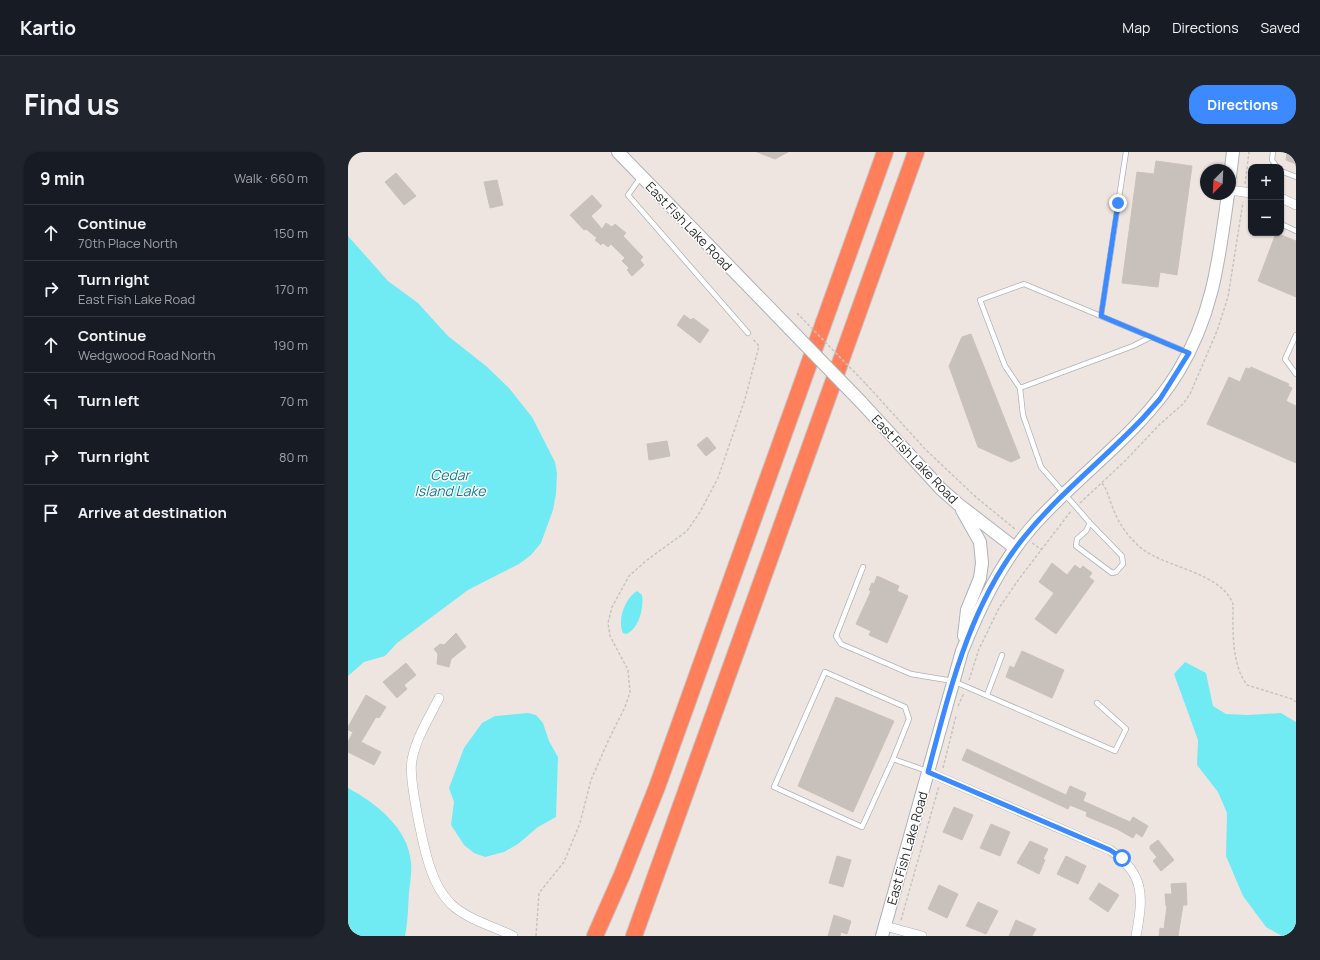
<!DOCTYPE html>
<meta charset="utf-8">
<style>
:root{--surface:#171b24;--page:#20242c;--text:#f1f3f6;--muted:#9ea1a6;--line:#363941;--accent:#3d8aff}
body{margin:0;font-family:Manrope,sans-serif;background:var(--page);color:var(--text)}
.controls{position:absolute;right:12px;top:12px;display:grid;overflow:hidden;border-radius:8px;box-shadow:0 1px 3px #0004}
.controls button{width:36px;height:36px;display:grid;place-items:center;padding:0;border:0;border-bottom:1px solid var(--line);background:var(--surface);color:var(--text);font:20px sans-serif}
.compass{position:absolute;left:852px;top:12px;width:36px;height:36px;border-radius:50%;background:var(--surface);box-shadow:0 1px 3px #0004;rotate:204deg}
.stop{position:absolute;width:12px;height:12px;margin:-9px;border:3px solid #3d8aff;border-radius:50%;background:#fff}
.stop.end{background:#3d8aff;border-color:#fff;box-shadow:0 1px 4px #0008}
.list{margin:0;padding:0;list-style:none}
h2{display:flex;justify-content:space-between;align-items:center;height:52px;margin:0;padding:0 16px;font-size:17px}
h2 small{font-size:13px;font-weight:400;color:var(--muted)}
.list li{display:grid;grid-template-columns:26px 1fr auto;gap:12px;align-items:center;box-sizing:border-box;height:56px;padding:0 16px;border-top:1px solid var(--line)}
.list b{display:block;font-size:15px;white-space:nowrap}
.list p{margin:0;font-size:13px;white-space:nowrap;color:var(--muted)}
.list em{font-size:13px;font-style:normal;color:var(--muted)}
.icon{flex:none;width:22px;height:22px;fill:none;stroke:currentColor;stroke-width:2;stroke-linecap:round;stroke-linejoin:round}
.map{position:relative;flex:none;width:948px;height:784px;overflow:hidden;border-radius:16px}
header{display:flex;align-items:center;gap:24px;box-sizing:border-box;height:56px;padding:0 20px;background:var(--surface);border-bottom:1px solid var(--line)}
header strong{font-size:19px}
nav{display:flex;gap:22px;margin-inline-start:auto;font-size:14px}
.intro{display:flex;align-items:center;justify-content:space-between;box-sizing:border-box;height:96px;padding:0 24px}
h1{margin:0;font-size:28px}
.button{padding:10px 18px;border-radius:16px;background:var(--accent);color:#fff;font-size:14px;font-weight:700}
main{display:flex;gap:24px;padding:0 24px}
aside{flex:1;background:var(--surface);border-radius:16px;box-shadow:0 1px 3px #0004}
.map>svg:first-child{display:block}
.water{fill:#71ebf3}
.building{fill:#c8c0bb;stroke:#cbc1b9}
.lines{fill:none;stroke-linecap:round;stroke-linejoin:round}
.lane-casing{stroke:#adb2ba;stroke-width:6}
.street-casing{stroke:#adb2ba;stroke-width:10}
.secondary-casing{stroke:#adb2ba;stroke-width:14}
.highway-casing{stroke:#c4c4c4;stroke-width:18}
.path{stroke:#c4c4c4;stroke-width:1.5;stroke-dasharray:3 2;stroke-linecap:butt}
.lane{stroke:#fff;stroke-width:4.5}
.street{stroke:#fff;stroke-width:9}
.secondary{stroke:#fff;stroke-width:12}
.highway{stroke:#ff7f5b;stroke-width:16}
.secondary-bridge-casing{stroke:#adb2ba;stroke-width:14;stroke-linecap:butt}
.path-bridge{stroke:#c4c4c4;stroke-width:1.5;stroke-dasharray:3 2;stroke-linecap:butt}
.secondary-bridge{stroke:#fff;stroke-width:12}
.route{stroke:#3d8aff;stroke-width:5}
.labels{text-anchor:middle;stroke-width:3;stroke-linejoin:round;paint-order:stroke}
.street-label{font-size:13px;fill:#2d2d2d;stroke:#fff}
.water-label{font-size:14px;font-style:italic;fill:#0a7d8f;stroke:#fff}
</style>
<header>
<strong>Kartio</strong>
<nav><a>Map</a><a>Directions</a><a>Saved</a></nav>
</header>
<div class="intro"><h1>Find us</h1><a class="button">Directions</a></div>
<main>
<aside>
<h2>9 min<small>Walk · 660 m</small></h2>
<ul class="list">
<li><svg class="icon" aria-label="ahead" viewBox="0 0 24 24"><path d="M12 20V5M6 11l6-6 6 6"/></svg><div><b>Continue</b><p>70th Place North</p></div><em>150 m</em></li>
<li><svg class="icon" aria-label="right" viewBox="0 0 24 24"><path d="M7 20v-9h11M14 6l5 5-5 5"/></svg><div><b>Turn right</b><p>East Fish Lake Road</p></div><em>170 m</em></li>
<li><svg class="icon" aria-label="ahead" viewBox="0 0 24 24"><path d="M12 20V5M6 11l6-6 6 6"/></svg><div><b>Continue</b><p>Wedgwood Road North</p></div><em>190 m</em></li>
<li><svg class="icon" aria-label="left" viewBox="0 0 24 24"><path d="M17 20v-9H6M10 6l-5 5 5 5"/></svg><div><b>Turn left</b></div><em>70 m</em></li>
<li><svg class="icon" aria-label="right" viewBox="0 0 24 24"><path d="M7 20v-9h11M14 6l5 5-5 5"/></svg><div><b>Turn right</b></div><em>80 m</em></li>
<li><svg class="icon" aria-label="arrive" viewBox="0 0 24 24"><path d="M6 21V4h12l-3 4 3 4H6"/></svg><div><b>Arrive at destination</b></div></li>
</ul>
</aside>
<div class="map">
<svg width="948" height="784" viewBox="0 0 948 784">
<rect width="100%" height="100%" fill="#efe5e0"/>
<path class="water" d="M0 84 40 129 70 151 100 184 138 214 161 236 184 265 207 310 209 321 208 342 205 358 193 391 183 403 171 412 120 438 49 491 37 504 16 510 0 524Z
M289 439 294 443C296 456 291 477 278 482L275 481C269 468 277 446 289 439Z
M837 510 858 521 865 554 878 562 900 563 933 561 948 570V784H934L918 775 895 744 878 704 879 661 870 640 849 613 850 588 826 522Z
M180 561 188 563 195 571 201 589 210 605 208 665 190 675 170 692 156 700 137 705 126 701 116 693 103 673 106 650 101 636 116 596 134 571 147 564Z
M0 636C28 651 60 676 63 710 64 720 62 731 61 741 60 755 60 770 57 784H0Z"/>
<path class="building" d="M409 0H440L427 7Z
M939 0H948V12L938 8Z
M808 9 844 14 829 123 812 120 810 135 774 131 789 20 806 22Z
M48 21 68 44 56 53 37 30Z
M149 28 155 53 142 56 136 30Z
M244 43 254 54 243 64 254 77 258 71 264 75 267 72 278 81 275 84 295 105 292 108 296 113 284 124 279 118 281 116 274 109 277 106 263 92 260 95 255 91 253 93 247 88 249 86 238 77 236 78 222 63Z
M928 81 948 89V145L910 129Z
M336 163 343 168 345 166 361 178 352 191 329 173Z
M623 182 672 306 663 310 630 295 601 214 614 185Z
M903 215 941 232 940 234 944 236 938 249 948 254V311L859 272 881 225 892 230 898 216 902 217Z
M359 285 368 296 358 304 349 293Z
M319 289 322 304 301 308 299 292Z
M704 411 719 423 727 413 732 417 735 414 744 421 741 425 746 429 708 482 687 467 706 441 691 430Z
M529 424 551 434 549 439 560 444 539 491 521 483 523 479 508 472 523 439 521 438 524 431 526 432Z
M108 481 118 495 103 507 101 515 89 512 90 502 86 497 92 492 96 493Z
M674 499 716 518 704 546 658 525 662 514 666 516Z
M58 511 68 523 56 533 59 537 49 546 35 530Z
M18 543 38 555 31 566 28 565 13 590 33 600 26 613 0 600V590L5 580 0 578V575Z
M488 545 546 569 505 660 450 634Z
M619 597 718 643 722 634 738 641 735 649 782 670 785 665 800 674 794 685 788 681 785 686 769 677 738 664 739 660 722 653 720 657 614 608Z
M606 655 625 663 614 688 595 680Z
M643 672 662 680 652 704 632 696Z
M810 688 826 708 813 719 805 709 809 705 802 697V694Z
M682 689 700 697 695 707 697 708 691 722 669 711Z
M489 704 503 708 495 735 481 731Z
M718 704 738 714 730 732 709 722Z
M751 731 771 743 760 760 741 747Z
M838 731 839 753H835L830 784H811L812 776 816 777 819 754H818L817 742H824L823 732Z
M591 733 610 742 599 766 580 757Z
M630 750 650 759 638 782 618 774Z
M486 763 503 769 499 782 493 780 492 784H480Z
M668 768 688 777 684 784H661Z"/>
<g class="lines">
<g class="lane-casing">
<path id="lane" d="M925 0 924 8 929 15
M933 19 948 25
M293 25 280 43 400 181
M933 72 948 79
M753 164 778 0
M948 183 937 207 948 222
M672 236 785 194 803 185
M742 371 738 379 729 387 728 394 764 421 768 420 775 412 774 404 742 371 693 315 675 263 672 236 657 214 632 148 676 132 839 200
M515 415 488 484 493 492 563 522 605 529 767 599 778 577 749 551
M639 543 654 503
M545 607 561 567 557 555 477 520 426 635 514 675 545 607 579 619"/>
</g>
<g class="street-casing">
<path id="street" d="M882 38 903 41
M933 46 948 53
M91 546C81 566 68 586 64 608 60 626 76 699 83 718 87 730 94 743 103 752 120 768 145 774 165 784
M580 620 762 698C798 722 795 746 788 784
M537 774 574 784"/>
</g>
<g class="secondary-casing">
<path id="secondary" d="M270 0 442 177
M882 24 885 0
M513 250 593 337 610 352 667 396
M614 358 632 390 634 411 632 426 619 458 616 484
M534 784 614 499C632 455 652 412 683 376 730 322 792 282 830 220 865 163 871 107 880 42"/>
</g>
<g class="highway-casing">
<path id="highway" d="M247 784 274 723 309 635 537 0
M286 784 568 0"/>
</g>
<path class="path" d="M897 32 901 0
M518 232 578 298 629 346 667 377
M754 331C760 339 761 347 765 356 770 371 781 386 793 396 818 416 873 420 885 452 885 477 883 512 899 533L944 547 948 550
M732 351 778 308 812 272 835 252 842 242 869 179 880 145 895 50
M684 391 694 398
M621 528 631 497 651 456 671 427 723 359
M610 554 616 541
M595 616 608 564
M553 768 591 634
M188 784 191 741 216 710 232 671 243 628 261 587 277 555 282 540 280 518 262 484 260 471 264 455 281 424 299 408 339 379 352 360 370 326 397 247 411 194 404 186"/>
<use href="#lane" class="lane"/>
<use href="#street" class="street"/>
<use href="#secondary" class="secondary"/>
<use href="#highway" class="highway"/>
<g class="secondary-bridge-casing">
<path id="secondary-bridge" d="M442 177 513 250"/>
</g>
<path class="path-bridge" d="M449 161 518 232"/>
<use href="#secondary-bridge" class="secondary-bridge"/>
</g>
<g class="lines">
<path class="route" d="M770 51 753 164 841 201 812 247 795 266C757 306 712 341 677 384 622 451 602 537 580 620L762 698 774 706"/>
</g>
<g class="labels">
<g class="street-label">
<text transform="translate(341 74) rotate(46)" y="5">East Fish Lake Road</text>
<text transform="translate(567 307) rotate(46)" y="5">East Fish Lake Road</text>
<text transform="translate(559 696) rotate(-74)" y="5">East Fish Lake Road</text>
</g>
<g class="water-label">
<text x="102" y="328">Cedar<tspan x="102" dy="16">Island Lake</tspan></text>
</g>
</g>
</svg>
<div class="controls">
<button>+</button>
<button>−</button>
</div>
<svg class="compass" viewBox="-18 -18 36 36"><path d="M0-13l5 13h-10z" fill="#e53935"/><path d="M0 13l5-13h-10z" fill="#9ea1a6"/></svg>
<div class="stop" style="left:774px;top:706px"></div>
<div class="stop end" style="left:770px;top:51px"></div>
</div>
</main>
